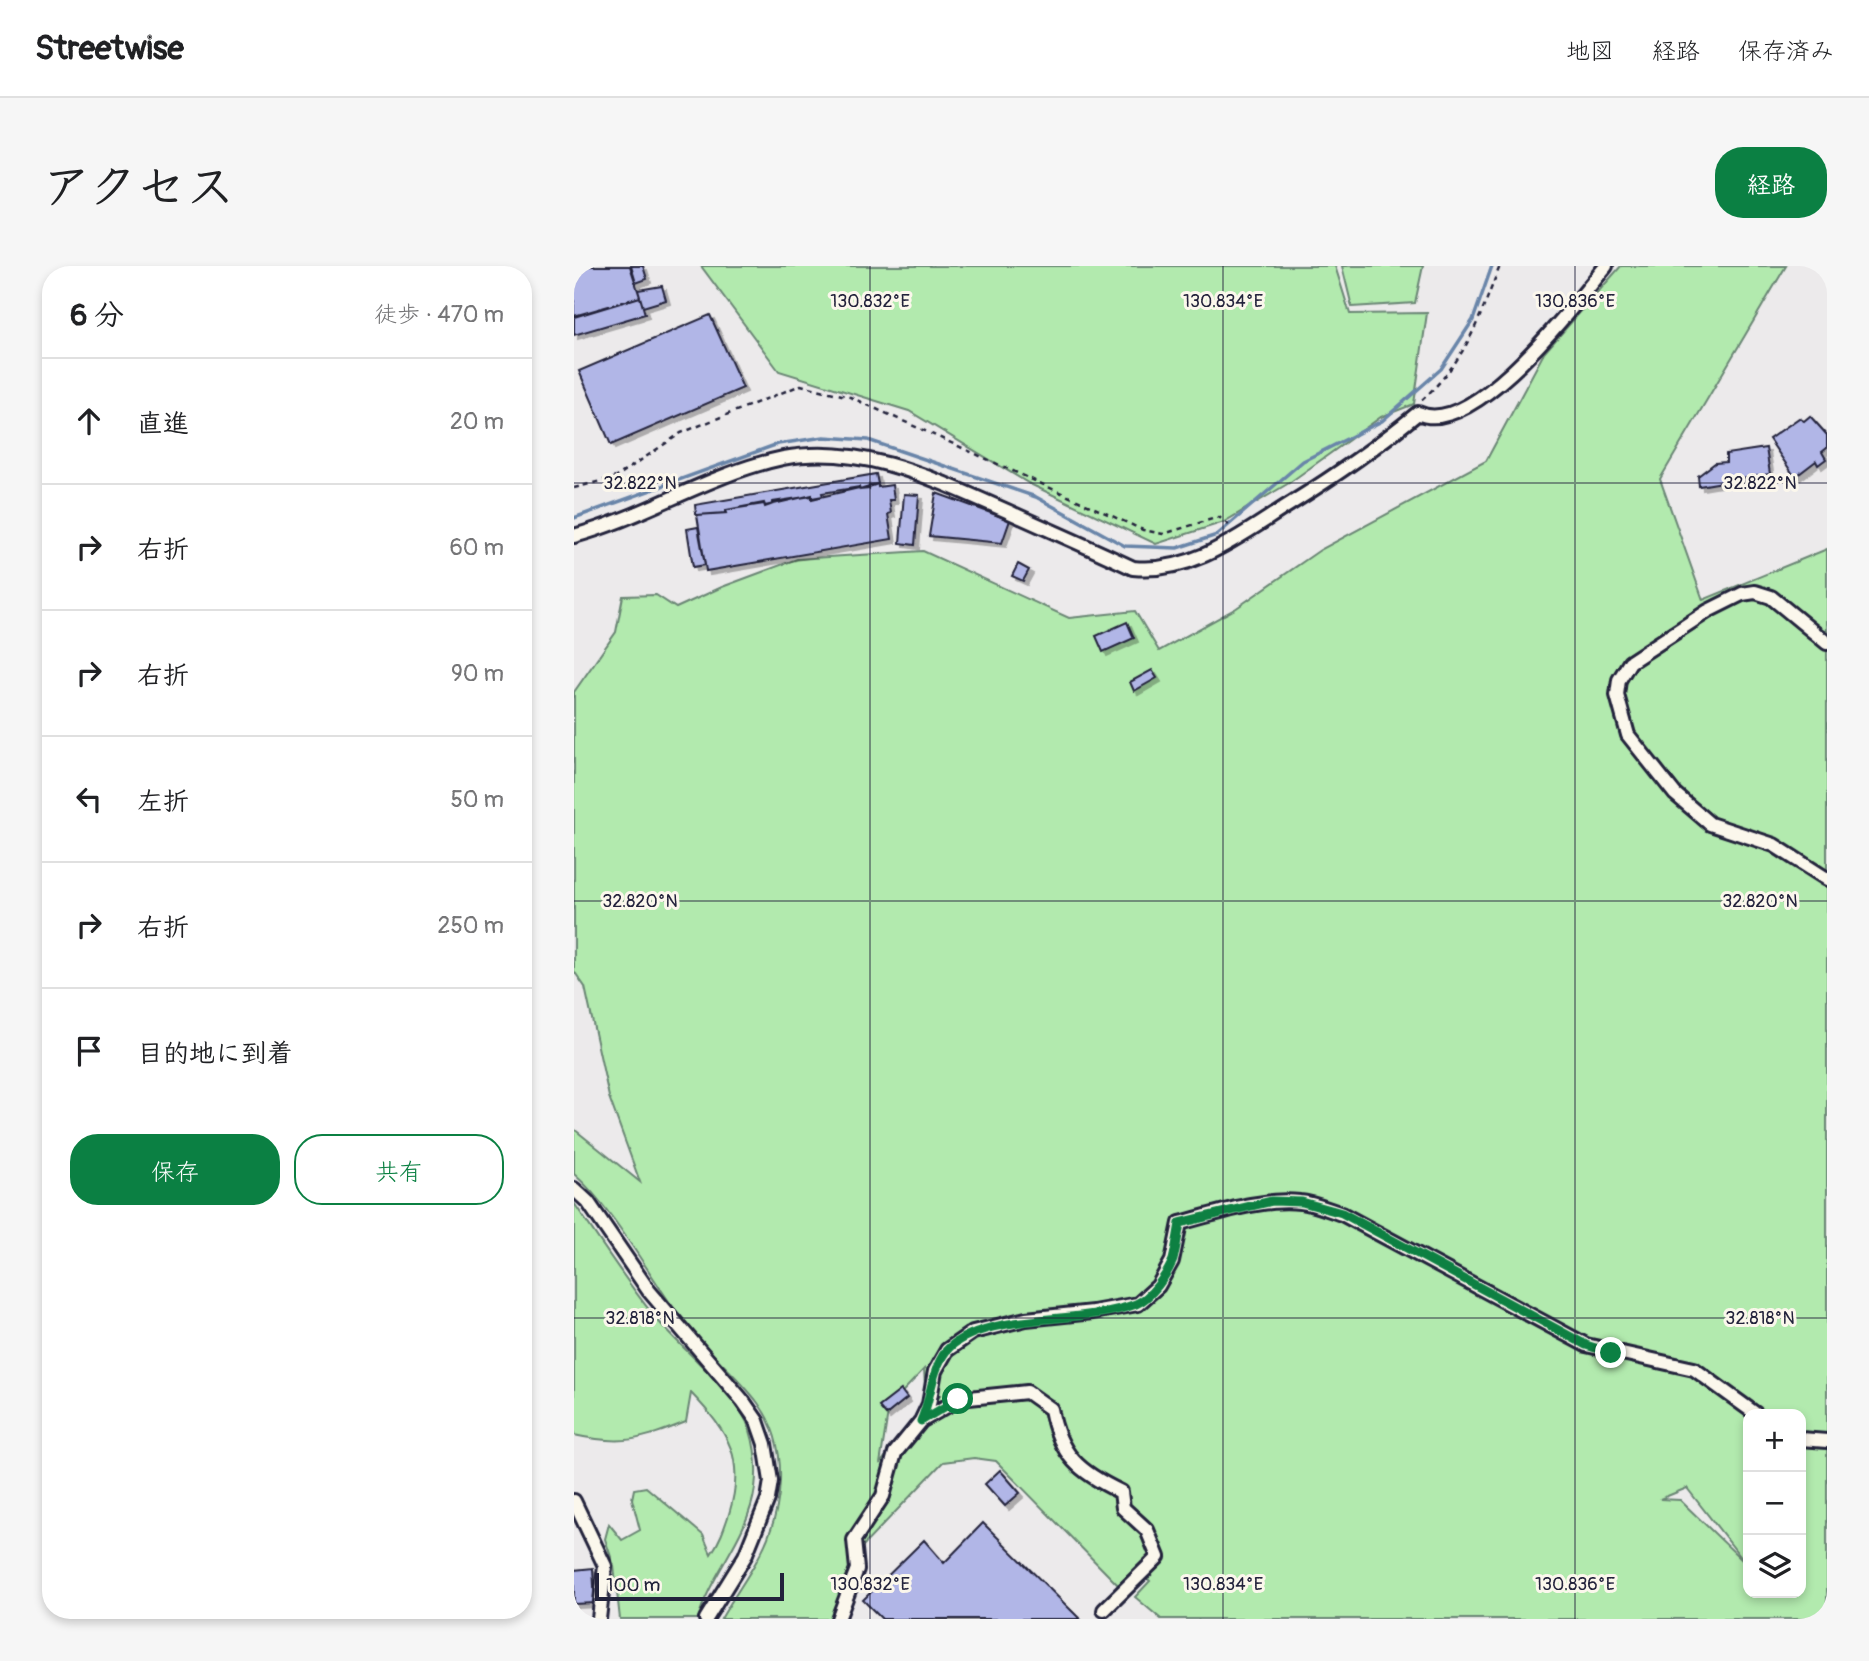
<!DOCTYPE html>
<html lang="ja">
<meta charset="utf-8">
<style>
:root{--surface:#fff;--page:#f6f6f6;--text:#202124;--muted:#757577;--line:#e0e0e0;--accent:#0b8043}
body{margin:0;font-family:Pangolin,"Klee One",sans-serif;background:var(--page);color:var(--text)}
.controls{position:absolute;right:21px;bottom:21px;display:grid;overflow:hidden;border-radius:14px;box-shadow:0 4px 10px #0003}
.controls button{width:63px;height:63px;display:grid;place-items:center;padding:0;border:0;border-bottom:2px solid var(--line);background:var(--surface);color:var(--text);font:35px sans-serif}
.scale{position:absolute;left:21px;bottom:18px;width:189px;box-sizing:border-box;padding-left:7px;border:4px solid #22223b;border-top:0;font-size:19px;line-height:24px;white-space:nowrap;color:#22223b;-webkit-text-stroke:5px #fbf7ec;paint-order:stroke}
.stop{position:absolute;width:21px;height:21px;margin:-16px;border:5px solid #0b8043;border-radius:50%;background:#fff}
.stop.end{background:#0b8043;border-color:#fff;box-shadow:0 2px 7px #0008}
.list{margin:0;padding:0;list-style:none}
h2{display:flex;justify-content:space-between;align-items:center;height:91px;margin:0;padding:0 28px;font-size:30px}
h2 small{font-size:23px;font-weight:400;color:var(--muted)}
.list li{display:grid;grid-template-columns:46px 1fr auto;gap:21px;align-items:center;box-sizing:border-box;height:126px;padding:0 28px;border-top:2px solid var(--line)}
.list b{display:block;font-size:26px;white-space:nowrap}
.list em{font-size:23px;font-style:normal;color:var(--muted)}
.actions{display:flex;gap:14px;padding:21px 28px}
.actions a{flex:1;padding:16px 0;border:2px solid var(--accent);border-radius:28px;text-align:center;font-size:24px;color:var(--accent)}
.actions .main{background:var(--accent);color:#fff}
.icon{flex:none;width:38px;height:38px;fill:none;stroke:currentColor;stroke-width:2;stroke-linecap:round;stroke-linejoin:round}
.map{position:relative;flex:none;width:1253px;height:1353px;overflow:hidden;border-radius:28px}
header{display:flex;align-items:center;gap:42px;box-sizing:border-box;height:98px;padding:0 35px;background:var(--surface);border-bottom:2px solid var(--line)}
header strong{font-size:33px}
nav{display:flex;gap:38px;margin-inline-start:auto;font-size:24px}
.intro{display:flex;align-items:center;justify-content:space-between;box-sizing:border-box;height:168px;padding:0 42px}
h1{margin:0;font-size:49px}
.button{padding:18px 32px;border-radius:28px;background:var(--accent);color:#fff;font-size:24px;font-weight:700}
main{display:flex;gap:42px;padding:0 42px}
aside{flex:1;background:var(--surface);border-radius:28px;box-shadow:0 4px 10px #0003}
.map>svg:first-child{display:block}
.green{fill:#b2eaae;stroke:#6a8674;stroke-width:2;fill-rule:evenodd}
.lines{fill:none;stroke-linecap:round;stroke-linejoin:round}
.stream{stroke:#6985a9;stroke-width:3.5}
.building{fill:#b1b6e7;stroke:#22223b;stroke-width:2;filter:url(#shadow)}
.minor-casing{stroke:#22223b;stroke-width:18}
.path{stroke:#22223b;stroke-width:2.5;stroke-dasharray:5 5;stroke-linecap:butt}
.minor{stroke:#fbf7ec;stroke-width:12}
.route{stroke:#0b8043;stroke-width:9}
.ticks{fill:none;stroke:#22223b;stroke-width:2;stroke-opacity:0.45}
.ticks-label{font-size:18px;text-anchor:middle;fill:#22223b;stroke:#fbf7ec;stroke-width:6;stroke-linejoin:round;paint-order:stroke}
</style>
<header>
<strong>Streetwise</strong>
<nav><a>地図</a><a>経路</a><a>保存済み</a></nav>
</header>
<div class="intro"><h1>アクセス</h1><a class="button">経路</a></div>
<main>
<aside>
<h2>6 分<small>徒歩 · 470 m</small></h2>
<ul class="list">
<li><svg class="icon" aria-label="ahead" viewBox="0 0 24 24"><path d="M12 20V5M6 11l6-6 6 6"/></svg><div><b>直進</b></div><em>20 m</em></li>
<li><svg class="icon" aria-label="right" viewBox="0 0 24 24"><path d="M7 20v-9h11M14 6l5 5-5 5"/></svg><div><b>右折</b></div><em>60 m</em></li>
<li><svg class="icon" aria-label="right" viewBox="0 0 24 24"><path d="M7 20v-9h11M14 6l5 5-5 5"/></svg><div><b>右折</b></div><em>90 m</em></li>
<li><svg class="icon" aria-label="left" viewBox="0 0 24 24"><path d="M17 20v-9H6M10 6l-5 5 5 5"/></svg><div><b>左折</b></div><em>50 m</em></li>
<li><svg class="icon" aria-label="right" viewBox="0 0 24 24"><path d="M7 20v-9h11M14 6l5 5-5 5"/></svg><div><b>右折</b></div><em>250 m</em></li>
<li><svg class="icon" aria-label="arrive" viewBox="0 0 24 24"><path d="M6 21V4h12l-3 4 3 4H6"/></svg><div><b>目的地に到着</b></div></li>
</ul>
<div class="actions"><a class="main">保存</a><a>共有</a></div>
</aside>
<div class="map">
<svg width="1253" height="1353" viewBox="0 0 1253 1353">
<defs>
<filter id="shadow"><feDropShadow dx="4" dy="4" stdDeviation="0" flood-color="#0004"/></filter>
</defs>
<rect width="100%" height="100%" fill="#eceaeb"/>
<filter id="ink" filterUnits="userSpaceOnUse"><feTurbulence type="fractalNoise" baseFrequency=".0143" numOctaves="2"/><feDisplacementMap in="SourceGraphic" scale="14" xChannelSelector="R" yChannelSelector="G"/><feConvolveMatrix kernelMatrix="1 2 1 2 8 2 1 2 1" color-interpolation-filters="sRGB"/></filter>
<g filter="url(#ink)">
<path class="green" d="M127 0H761L776 48 853 47 840 138 807 151 715 217 650 256 582 278 454 217 335 145 205 105Z
M768 0H849L841 37 778 41Z
M1047 0H1212L1086 213 1129 334 1253 283V1353H587L561 1331 576 1315 563 1301 544 1319 422 1195 400 1192 369 1196 285 1284 271 1310 260 1353H147C158 1333 172 1314 183 1294 210 1247 217 1182 184 1137 162 1107 130 1084 108 1054 76 1011 39 942 0 908V863L66 916 35 831 11 721 0 705V426L42 366 49 330 82 329 102 342 148 321 223 293 349 285 495 352 561 345 585 385 661 343 746 284 912 195 970 87ZM350 1103 351 1120 366 1129 336 1157 306 1198 315 1140ZM1174 1148H1227V1327H1174ZM1113 1222 1169 1294V1295L1106 1234 1086 1233Z
M0 937C26 975 51 1014 80 1050 108 1083 145 1112 169 1149 181 1169 184 1199 181 1222 174 1272 137 1306 124 1353H46L40 1300 31 1273 35 1258 48 1274 66 1264 58 1233 60 1223 72 1221 129 1269 137 1288C146 1275 150 1263 155 1248 172 1193 155 1167 117 1127L112 1156C66 1174 49 1180 0 1169Z"/>
<g class="lines">
<path class="stream" d="M0 252 204 178 250 171 294 174 462 231 551 280 603 282 643 269 729 195 808 155 867 103 899 54 918 0"/>
</g>
<path class="building" d="M0 0H56L66 31 0 50Z
M57 0H69L73 13 62 17Z
M88 20 92 34 69 41 64 24Z
M66 31 71 48 0 69V51Z
M136 49 169 122 37 179 5 105Z
M1236 150 1253 169V182L1248 186 1252 193 1244 199 1242 195 1221 211 1195 173 1225 152 1230 155Z
M1192 182 1196 208 1125 220 1124 210 1141 197 1152 196V188Z
M302 208 304 218 295 219V223L286 224 285 221 248 227 249 230 238 232V229L191 240 190 237 152 244V247L122 249 121 239Z
M304 218V221L318 219 320 234H315L317 247 314 248 318 273 132 305 123 249 153 247 152 244 190 238 191 241 197 239 199 236 238 230V233L285 222 286 224Z
M362 227 436 254 428 277 355 270Z
M330 228 345 229 341 279 326 277Z
M124 261 131 299 119 301 113 263Z
M444 298 455 304 449 315 438 310Z
M553 356 560 372 529 386 522 370Z
M578 404 583 412 560 425 556 416Z
M327 1124 333 1132 312 1149 305 1141Z
M426 1204 446 1227 431 1240 411 1218Z
M409 1257 506 1353H308L289 1334 350 1274 370 1297Z
M19 1302 21 1337 0 1338V1304Z"/>
<g class="lines">
<g class="minor-casing">
<path id="minor" d="M0 270C70 251 137 207 209 192 289 177 362 214 433 245 475 264 517 282 559 302 619 308 668 268 716 238 761 210 803 181 844 147 899 173 1000 39 1032 0
M1253 377 1197 331 1181 326 1168 328 1134 345 1056 396 1045 414 1043 429 1054 469 1101 528 1136 558 1200 579 1253 613
M0 923 14 936 75 1025 169 1135 183 1155 191 1178 197 1215 194 1233 171 1290 132 1353
M347 1155 385 1133 453 1126 477 1143C486 1190 505 1206 547 1226L549 1242 573 1264 584 1291 530 1344
M1227 1173 1253 1175
M0 1235 31 1300 25 1353
M264 1353 283 1303 280 1274 309 1230 321 1187 347 1155 355 1138 361 1105 373 1084 399 1066 452 1053 519 1046 564 1038 584 1020 598 995 606 957C645 947 685 932 726 936 740 937 755 944 768 948L1012 1079 1120 1103 1182 1148"/>
</g>
<path class="path" d="M848 134C894 91 903 57 926 0
M0 222 42 211 107 167 227 119 276 131 569 264 589 268 645 251 657 261"/>
<use href="#minor" class="minor"/>
</g>
</g>
<g class="lines" filter="url(#ink)">
<path class="route" d="M384 1133 347 1155C357 1133 357 1105 372 1085 383 1072 403 1065 419 1061 464 1050 520 1054 562 1038 577 1032 593 1009 599 994 602 982 604 969 606 957L698 935 728 936 768 947 1012 1079 1037 1087"/>
</g>
<path class="ticks" d="M296 0V1353M649 0V1353M1001 0V1353M0 217H1253M0 635H1253M0 1052H1253"/>
<g class="ticks-label">
<text x="296" y="41">130.832°E</text>
<text x="649" y="41">130.834°E</text>
<text x="1001" y="41">130.836°E</text>
<text x="66" y="223">32.822°N</text>
<text x="1186" y="223">32.822°N</text>
<text x="66" y="641">32.820°N</text>
<text x="1186" y="641">32.820°N</text>
<text x="66" y="1058">32.818°N</text>
<text x="1186" y="1058">32.818°N</text>
<text x="296" y="1324">130.832°E</text>
<text x="649" y="1324">130.834°E</text>
<text x="1001" y="1324">130.836°E</text>
</g>
</svg>
<div class="controls">
<button>+</button>
<button>−</button>
<button><svg class="icon" aria-label="layers" viewBox="0 0 24 24"><path d="M12 4l9 5-9 5-9-5zM3 14l9 5 9-5"/></svg></button>
</div>
<div class="scale">100 m</div>
<div class="stop" style="left:384px;top:1133px"></div>
<div class="stop end" style="left:1037px;top:1087px"></div>
</div>
</main>
